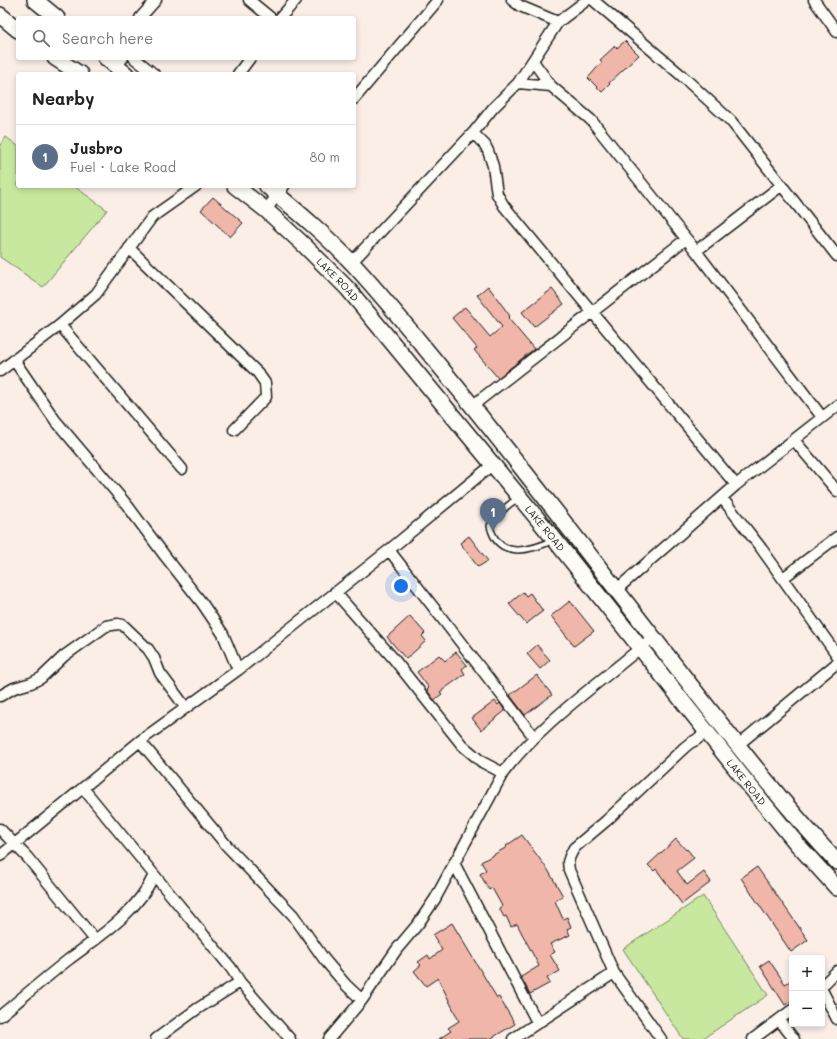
<!DOCTYPE html>
<meta charset="utf-8">
<style>
:root{--surface:#fff;--page:#f2f2f2;--text:#222;--muted:#767676;--line:#e0e0e0;--accent:#0f766e}
body{margin:0;font-family:Mali,sans-serif;background:var(--page);color:var(--text)}
.controls{position:absolute;right:12px;bottom:12px;display:grid;overflow:hidden;border-radius:4px;box-shadow:0 2px 6px #0003}
.controls button{width:36px;height:36px;display:grid;place-items:center;padding:0;border:0;border-bottom:1px solid var(--line);background:var(--surface);color:var(--text);font:20px sans-serif}
.you{position:absolute;left:401px;top:586px;width:14px;height:14px;margin:-10px;border:3px solid #fff;border-radius:50%;background:#1a73e8;box-shadow:0 0 0 6px #1a73e833}
.badge{display:grid;place-items:center;width:26px;height:26px;border-radius:50%;background:var(--accent);color:#fff;font-size:13px;font-weight:700}
.pin{position:absolute;translate:-50% -33px;filter:drop-shadow(0 1px 2px #0008)}
.pin::after{content:'';position:absolute;top:21px;width:14px;height:12px;background:inherit;clip-path:polygon(0 0,100% 0,50% 100%)}
.list{margin:0;padding:0;list-style:none}
h2{display:flex;justify-content:space-between;align-items:center;height:52px;margin:0;padding:0 16px;font-size:17px}
h2 small{font-size:13px;font-weight:400;color:var(--muted)}
.list li{display:grid;grid-template-columns:26px 1fr auto;gap:12px;align-items:center;box-sizing:border-box;height:64px;padding:0 16px;border-top:1px solid var(--line)}
.list b{display:block;font-size:15px;white-space:nowrap}
.list p{margin:0;font-size:13px;white-space:nowrap;color:var(--muted)}
.list em{font-size:13px;font-style:normal;color:var(--muted)}
.icon{flex:none;width:22px;height:22px;fill:none;stroke:currentColor;stroke-width:2;stroke-linecap:round;stroke-linejoin:round}
.map{position:relative;flex:none;width:837px;height:1039px;overflow:hidden}
.search{position:absolute;background:var(--surface);box-shadow:0 2px 6px #0003;left:16px;top:16px;width:340px;height:44px;display:flex;align-items:center;gap:10px;box-sizing:border-box;padding:0 14px;border-radius:4px;color:var(--muted);font-size:15px}
.panel{position:absolute;background:var(--surface);box-shadow:0 2px 6px #0003;left:16px;top:72px;width:340px;height:116px;border-radius:4px}
.map>svg:first-child{display:block}
.green{fill:#c9e89f;stroke:#72825e}
.building{fill:#f0b6a9;stroke:#1c1c1c}
.lines{fill:none;stroke-linecap:round;stroke-linejoin:round}
.service-casing{stroke:#1c1c1c;stroke-width:8}
.minor-casing{stroke:#1c1c1c;stroke-width:13}
.secondary-casing{stroke:#1c1c1c;stroke-width:18}
.service{stroke:#fdfcf7;stroke-width:5}
.minor{stroke:#fdfcf7;stroke-width:10}
.secondary{stroke:#fdfcf7;stroke-width:15}
.labels{text-anchor:middle;stroke-width:3;stroke-linejoin:round;paint-order:stroke}
.street-label{font-size:10px;fill:#1c1c1c;stroke:#fdfcf7}
</style>
<div class="map">
<svg width="837" height="1039" viewBox="0 0 837 1039">
<rect width="100%" height="100%" fill="#faeee7"/>
<filter id="ink" filterUnits="userSpaceOnUse"><feTurbulence type="fractalNoise" baseFrequency=".025" numOctaves="2"/><feDisplacementMap in="SourceGraphic" scale="8" xChannelSelector="R" yChannelSelector="G"/><feConvolveMatrix kernelMatrix="1 2 1 2 8 2 1 2 1" color-interpolation-filters="sRGB"/></filter>
<g filter="url(#ink)">
<path class="green" d="M6 137 18 146V186H74L107 210 43 287 0 257V145Z
M703 896 768 995 702 1039H683L623 949Z"/>
<path class="building" d="M625 41 639 55 609 83 610 84 602 92 588 78 602 62 600 60 615 46 617 48Z
M213 197 243 223 230 237 201 210Z
M488 286 510 316 508 318 534 349 498 378 474 350 477 348 452 318 465 307 490 337 502 327 477 295Z
M552 289 564 304 534 327 522 312Z
M469 536 488 561 478 567 460 543Z
M523 592 526 596 530 593 543 611 526 624 509 604Z
M570 601 594 631 574 646 551 616Z
M410 616 425 633 422 636 426 641 406 659 387 637Z
M537 645 550 660 540 669 527 654Z
M456 652 467 665 462 669 465 674 440 692 442 694 434 700 427 690 429 688 417 672 439 655 445 661Z
M537 675 552 695 525 715 510 695Z
M495 701 498 705 500 703 505 711 481 730 472 718Z
M522 835 548 870 563 896 555 901 563 919 567 917 571 927 567 929 570 935 550 944 555 952 550 955 560 971 547 978 550 983 530 994 521 977 539 966 517 924 511 927 506 916 504 917 499 908 502 906 492 888 489 890 480 874 486 870 481 862 507 847 506 846Z
M676 839 686 850 687 849 694 858 677 871 687 885 704 872 711 882 682 904 656 869 654 871 648 865Z
M757 867 808 940 791 952 741 878Z
M452 923 497 998 499 997 515 1024 490 1039H439L451 1031 448 1028 459 1021 438 978 426 986 414 971 421 965 418 962 428 955 430 959 442 950 433 935Z
M769 960 785 984 792 980V1000L785 1005 760 966Z"/>
<g class="lines">
<g class="service-casing">
<path id="service" d="M519 498C506 505 498 514 490 526 498 560 530 551 554 540"/>
</g>
<g class="minor-casing">
<path id="minor" d="M249 0 271 18
M512 0 520 6 558 22
M593 0 681 75 731 121 837 256
M814 0 837 32
M140 18 156 0
M280 18 296 0
M134 58 154 74
M533 61 551 86 591 120 696 251 822 417
M116 66 123 58
M238 74 250 58
M518 83 551 86
M354 99 438 0
M473 133 485 145 488 151 493 166 497 194 504 206 736 485
M266 210 284 186
M129 248 258 373 265 383 266 397 234 430
M696 251 782 185
M351 263 473 133 493 108 518 83 558 22 587 0
M60 325 182 469
M14 360 55 420 127 505 165 556 202 603 223 634 238 670
M0 371 60 325 96 294 152 217 196 186
M472 406 686 239
M794 440 837 491
M722 498 761 548 837 655
M389 550 534 737
M783 578 837 537
M616 590 736 485 837 406
M335 592 393 658 462 745 482 762 503 773
M0 696 14 688 31 683 41 678 64 656 106 626 118 624 123 625 148 649 154 658 160 673 186 708
M140 741 227 846 293 915 324 959 346 985 362 1000
M738 745 837 663
M83 788 160 882 231 968 240 982 290 1039
M0 829 27 857 95 940
M0 856 140 741 238 670 389 550 492 465
M454 863 537 1022
M614 973 569 870 568 862 570 856 574 848 606 821 685 747 690 743 696 740 706 732
M822 986 837 971
M822 990 837 1019
M0 1016C23 997 45 978 68 960 100 936 137 913 154 875
M779 1020 794 1039
M156 1039 197 1009 240 982
M329 1039 362 1000 397 949 418 924 435 899 503 773C544 719 602 682 653 637
M513 1039 614 973 661 1039
M753 1039 792 1010"/>
</g>
<g class="secondary-casing">
<g id="secondary">
<path d="M35 0 57 18"/>
<path d="M0 15 18 30"/>
<path d="M55 58 80 74"/>
<path d="M106 58 126 74"/>
<path id="s1" d="M235 186 266 210 304 245 348 289 555 540 748 784 797 844 837 888"/>
<path d="M267 186C297 211 327 236 353 264 389 303 422 345 456 386 533 480 606 577 681 673 731 737 781 802 837 862"/>
</g>
</g>
<use href="#service" class="service"/>
<use href="#minor" class="minor"/>
<use href="#secondary" class="secondary"/>
</g>
</g>
<g class="labels">
<g class="street-label">
<text dy="4" stroke="none"><textPath href="#s1" startOffset="139">LAKE ROAD</textPath></text>
<text dy="4" stroke="none"><textPath href="#s1" startOffset="463">LAKE ROAD</textPath></text>
<text dy="4" stroke="none"><textPath href="#s1" startOffset="787">LAKE ROAD</textPath></text>
</g>
</g>
</svg>
<div class="controls">
<button>+</button>
<button>−</button>
</div>
<div class="you"></div>
<div class="pin badge" style="left:493px;top:531px;background:#5c6f8a">1</div>
<div class="search"><svg class="icon" aria-label="search" viewBox="0 0 24 24"><circle cx="10" cy="10" r="6"/><path d="M15 15l6 6"/></svg>Search here</div>
<section class="panel">
<h2>Nearby<small></small></h2>
<ul class="list">
<li><span class="badge" style="background:#5c6f8a">1</span><div><b>Jusbro</b><p>Fuel · Lake Road</p></div><em>80 m</em></li>
</ul>
</section>
</div>
